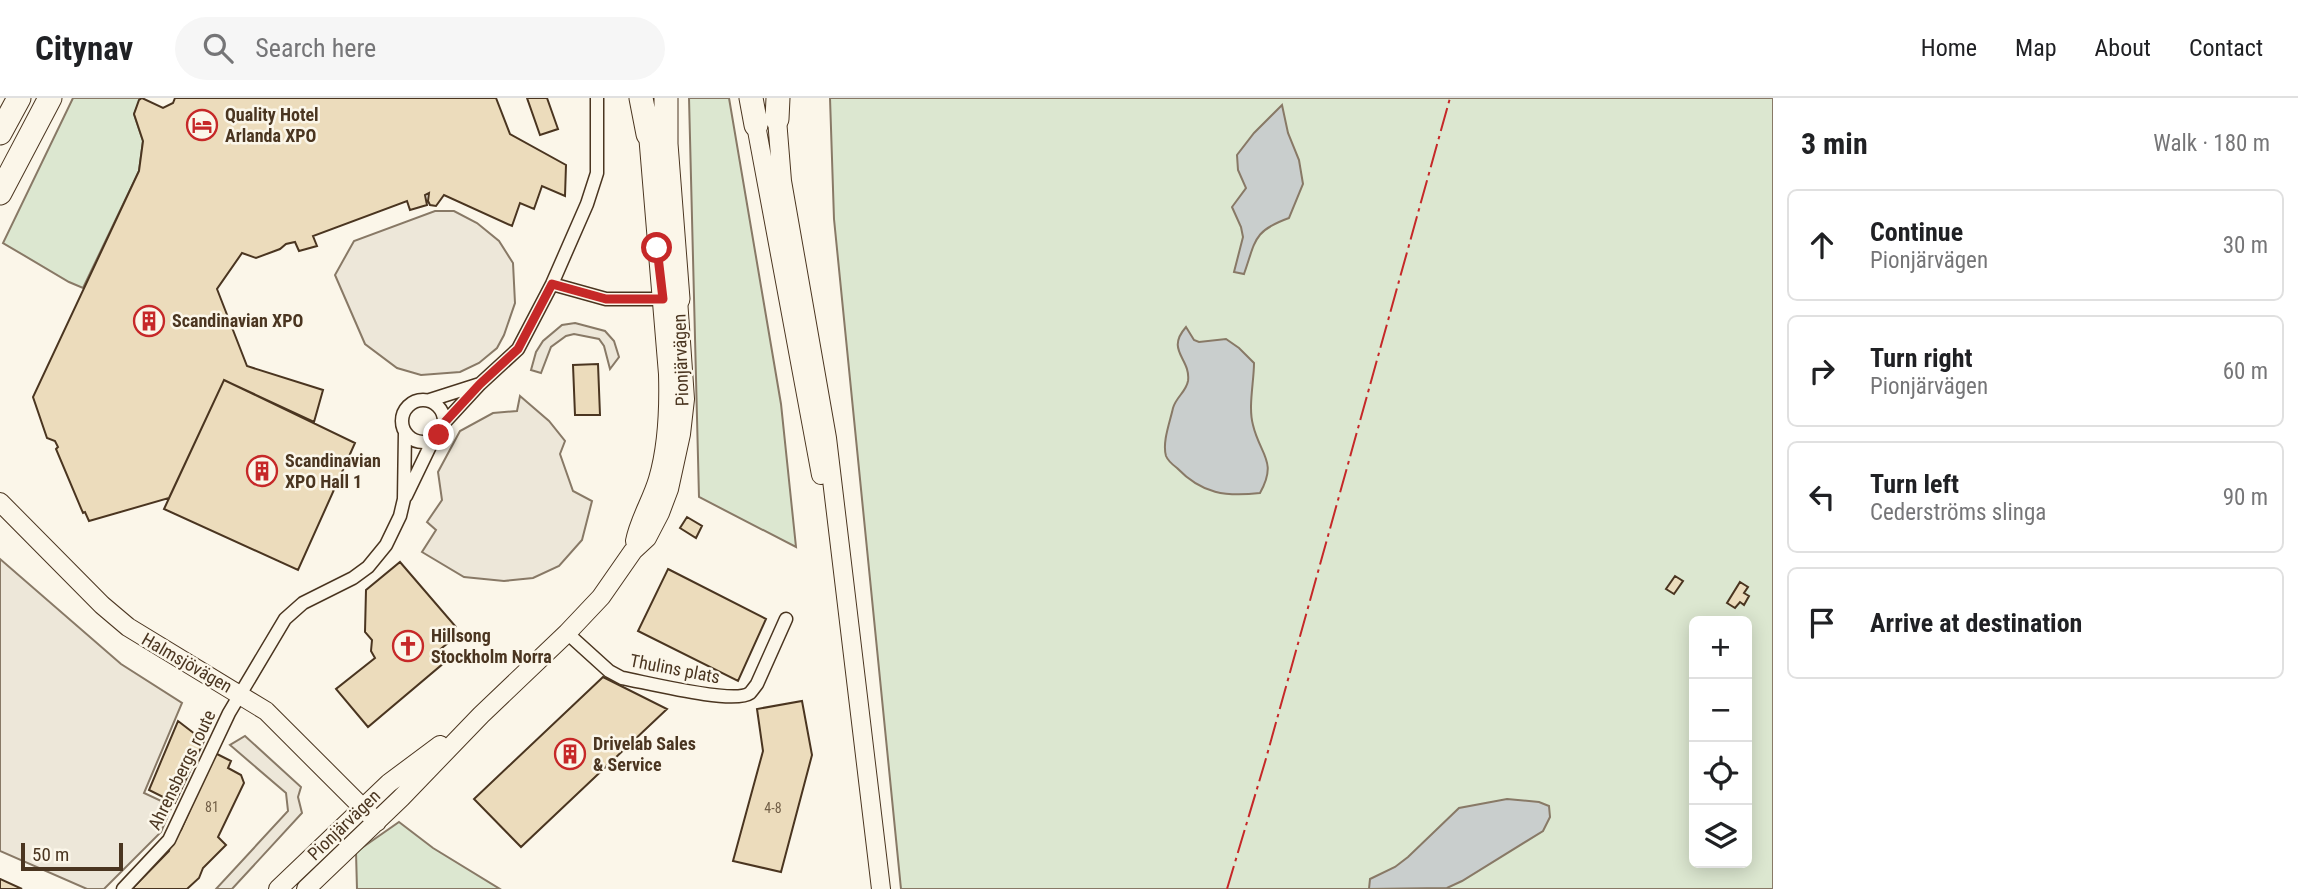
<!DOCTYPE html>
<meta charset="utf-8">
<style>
:root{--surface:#fff;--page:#f6f6f6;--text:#202124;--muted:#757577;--line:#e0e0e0}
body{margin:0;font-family:"Roboto Condensed",sans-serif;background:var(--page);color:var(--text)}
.controls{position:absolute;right:21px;bottom:21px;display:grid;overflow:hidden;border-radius:10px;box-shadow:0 4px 18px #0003}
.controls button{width:63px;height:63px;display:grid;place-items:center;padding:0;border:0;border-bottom:2px solid var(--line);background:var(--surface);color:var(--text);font:35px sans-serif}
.scale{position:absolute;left:21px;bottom:18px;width:102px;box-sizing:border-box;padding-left:7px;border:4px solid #4a3520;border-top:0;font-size:19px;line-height:24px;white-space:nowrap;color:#4a3520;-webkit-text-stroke:5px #fbf6e9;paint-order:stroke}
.stop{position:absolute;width:21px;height:21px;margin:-16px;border:5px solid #c62828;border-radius:50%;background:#fff}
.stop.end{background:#c62828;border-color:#fff;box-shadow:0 2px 7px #0008}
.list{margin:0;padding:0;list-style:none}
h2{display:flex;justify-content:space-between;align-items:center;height:91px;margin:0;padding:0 28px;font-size:30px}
h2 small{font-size:23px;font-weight:400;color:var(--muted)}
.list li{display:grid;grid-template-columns:46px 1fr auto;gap:21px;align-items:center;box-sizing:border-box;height:112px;margin:0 14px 14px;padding:0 14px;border:2px solid var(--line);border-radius:10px}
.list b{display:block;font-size:26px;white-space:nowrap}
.list p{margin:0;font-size:23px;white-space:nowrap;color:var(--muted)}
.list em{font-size:23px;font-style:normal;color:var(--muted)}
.icon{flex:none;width:38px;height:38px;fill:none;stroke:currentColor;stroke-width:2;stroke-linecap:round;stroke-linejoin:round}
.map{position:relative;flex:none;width:1773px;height:791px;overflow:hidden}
header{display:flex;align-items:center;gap:42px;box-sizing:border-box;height:98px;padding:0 35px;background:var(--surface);border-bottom:2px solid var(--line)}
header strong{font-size:33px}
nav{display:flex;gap:38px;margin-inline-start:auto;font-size:24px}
.search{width:490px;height:63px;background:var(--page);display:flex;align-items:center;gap:18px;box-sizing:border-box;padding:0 24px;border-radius:38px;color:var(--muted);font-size:26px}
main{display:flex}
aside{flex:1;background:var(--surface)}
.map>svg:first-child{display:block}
.green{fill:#dce7d0;stroke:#887966;stroke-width:2;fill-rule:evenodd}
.parking{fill:#ede7d9;stroke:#887966;stroke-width:2}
.water{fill:#c9cecd;stroke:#887966;stroke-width:2}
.building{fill:#ecdcbc;stroke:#4a3520;stroke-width:2}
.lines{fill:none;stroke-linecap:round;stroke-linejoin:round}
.street-casing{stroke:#4a3520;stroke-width:15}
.secondary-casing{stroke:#4a3520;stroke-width:20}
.highway-casing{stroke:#4a3520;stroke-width:25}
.street{stroke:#fbf6e9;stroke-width:12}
.secondary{stroke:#fbf6e9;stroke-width:18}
.highway{stroke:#fbf6e9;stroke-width:23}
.power{stroke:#c62828;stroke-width:2;stroke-dasharray:24 5 3.5 5;stroke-linecap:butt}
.route{stroke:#c62828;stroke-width:9}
.labels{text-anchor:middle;stroke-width:5;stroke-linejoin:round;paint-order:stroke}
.number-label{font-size:14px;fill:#725f47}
.poi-label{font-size:18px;font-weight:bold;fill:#4a3520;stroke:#fbf6e9;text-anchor:start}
.street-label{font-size:18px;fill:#4a3520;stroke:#fbf6e9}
</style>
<header>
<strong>Citynav</strong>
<div class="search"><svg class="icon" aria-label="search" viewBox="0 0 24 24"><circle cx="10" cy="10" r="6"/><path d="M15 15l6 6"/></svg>Search here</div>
<nav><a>Home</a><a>Map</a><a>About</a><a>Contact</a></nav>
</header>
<main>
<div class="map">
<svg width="1773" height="791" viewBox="0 0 1773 791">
<rect width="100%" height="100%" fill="#fbf6e9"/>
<path class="green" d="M73 0H141L134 16 143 43 139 73 83 190 69 184 3 145Z
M689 0H729L781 306 796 449 699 399Z
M830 0H1773V791H901L834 121ZM1694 523H1747V765H1694Z
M399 724 433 750 500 791H357L356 754Z"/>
<path class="parking" d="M435 113H454L477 125 499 143 513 165 515 205 504 237 497 250 479 265 460 274 421 277 397 270 365 246 335 177 354 143Z
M575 225 605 233 614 243 619 259 610 271 604 248 599 241 574 236 566 238 551 249 541 275 531 272 536 254 543 243 562 227Z
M520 298 549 323 565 343 560 356 573 393 592 403 582 442 559 468 533 480 504 483 464 479 422 454 436 432 427 424 442 402 438 374 460 333 493 315 517 313Z
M0 461 121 566 182 605 144 695 172 708 161 734 104 791H87L0 753Z
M245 638 301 689 298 699 302 715 232 791H216L288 713 286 695 230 647Z"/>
<path class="water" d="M1282 7 1288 35 1299 62 1303 86 1289 120C1253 133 1256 142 1244 176L1234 174 1243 139 1241 129 1232 109 1246 90 1238 72 1237 57 1254 35Z
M1186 229 1194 242 1199 244 1226 241 1239 250 1254 265C1254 284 1248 309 1253 327 1260 357 1278 363 1260 395 1226 399 1202 396 1177 370 1173 367 1168 363 1166 358 1162 344 1170 324 1173 310 1176 299 1186 294 1188 283 1191 260 1165 253 1186 229Z
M1507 701 1539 704 1549 708 1550 719 1543 733 1462 783 1447 790 1369 791 1370 781 1395 769 1408 759 1459 710Z"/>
<path class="building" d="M142 0 163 10 173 5 175 0H496L510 36 566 67 565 98 542 88 534 111 520 105 512 128 444 97 436 108 430 107 428 103 429 95 425 97 427 107 410 112 407 103 313 138 317 148 299 153 295 144 286 146 280 151 256 160 242 155 217 191 247 268 323 292 314 324 224 282 169 400 89 423 85 414 83 415 56 351 58 349 55 343 47 340 33 299 139 73 143 43 134 16 139 2Z
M527 0H547L558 31 540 37Z
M598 266 600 317H575L573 267Z
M224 282 355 345 298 472 164 411Z
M687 419 702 428 696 440 680 430Z
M400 464 456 529 453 541 437 554 445 564 368 629 336 591 375 560 371 553 372 542 365 534 366 492Z
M668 471 766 521 738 583 638 533Z
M1675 478 1683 483 1674 496 1666 491Z
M1740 484 1748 489 1744 495 1749 498 1744 507 1740 504 1735 510 1727 505Z
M603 579 667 611 521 749 474 701Z
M802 603 812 657 781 774 733 763 763 653 757 611Z
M178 623 204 643 175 705 149 692Z
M215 655 231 663 228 670 241 677 244 685 218 739 226 747 203 770 199 780 187 791H132L169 753 172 741 181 732Z
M0 781 22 791H0Z"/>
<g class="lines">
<g class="street-casing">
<path id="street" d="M552 186 606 201H669
M402 323a21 21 0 1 1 42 0a21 21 0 1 1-42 0Z
M430 302 480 286
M444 325 480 286 518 251 552 186 587 106 597 75V0
M406 398 433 342
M567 535 609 573 622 580C645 584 734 607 750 595 751 594 757 586 757 586L786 521
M123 791 169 742 229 615 285 521 303 505 353 480 368 469 386 447 400 418 404 401 405 334"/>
</g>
<g class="secondary-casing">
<path id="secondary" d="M777 21 782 83 827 340 881 791
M756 27 821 377
M0 404 102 507 128 529 266 613 377 724
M635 443C639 422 652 402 658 381 668 347 669 311 668 276L648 36
M278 791 389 685 440 647
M306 791 401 700 481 617 567 535 601 499 633 453 647 440 660 415 669 391 681 336 685 301 678 201"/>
</g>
<g class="highway-casing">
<path id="highway" d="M641 0 648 36
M666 0V46L678 201
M751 0 756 27
M777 21 778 0
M0 35 19 0
M0 95 50 0"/>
</g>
<use href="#street" class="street"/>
<use href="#secondary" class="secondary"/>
<use href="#highway" class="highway"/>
<path class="power" d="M1227 791 1265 664 1450 0"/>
</g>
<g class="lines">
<path class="route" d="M439 337 444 325 480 286 518 251 552 186 606 201H663L657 150"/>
</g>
<defs>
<g id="hotel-ring" transform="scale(1.575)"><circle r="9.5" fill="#fbf6e9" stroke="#c62828" stroke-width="1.5"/><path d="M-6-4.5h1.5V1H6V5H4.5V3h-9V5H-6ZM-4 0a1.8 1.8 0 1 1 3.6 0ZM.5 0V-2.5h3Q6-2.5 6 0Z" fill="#c62828"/></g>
<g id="building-ring" transform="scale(1.575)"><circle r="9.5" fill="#fbf6e9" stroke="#c62828" stroke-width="1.5"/><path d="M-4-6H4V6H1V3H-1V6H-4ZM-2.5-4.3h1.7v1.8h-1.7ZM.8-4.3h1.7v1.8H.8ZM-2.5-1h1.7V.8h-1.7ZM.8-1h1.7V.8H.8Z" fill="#c62828"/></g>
<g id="church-ring" transform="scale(1.575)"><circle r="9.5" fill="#fbf6e9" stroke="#c62828" stroke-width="1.5"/><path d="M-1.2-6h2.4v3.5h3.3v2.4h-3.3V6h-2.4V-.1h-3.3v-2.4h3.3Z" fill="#c62828"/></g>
</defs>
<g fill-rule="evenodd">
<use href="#hotel-ring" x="202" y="27"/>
<use href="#building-ring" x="149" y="223"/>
<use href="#building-ring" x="262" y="373"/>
<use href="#church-ring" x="408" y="548"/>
<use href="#building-ring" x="570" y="656"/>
</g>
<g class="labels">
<g class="number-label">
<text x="212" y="714">81</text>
<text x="773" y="715">4-8</text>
</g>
<g class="poi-label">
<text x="225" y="23">Quality Hotel<tspan x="225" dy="21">Arlanda XPO</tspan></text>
<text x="172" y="229">Scandinavian XPO</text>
<text x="285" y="369">Scandinavian<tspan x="285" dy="21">XPO Hall 1</tspan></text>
<text x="431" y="544">Hillsong<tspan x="431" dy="21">Stockholm Norra</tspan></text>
<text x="593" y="652">Drivelab Sales<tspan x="593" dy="21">&amp; Service</tspan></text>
</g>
<g class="street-label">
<text transform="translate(681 262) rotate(-92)" y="6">Pionjärvägen</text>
<text transform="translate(187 565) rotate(30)" y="6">Halmsjövägen</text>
<text transform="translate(675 571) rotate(11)" y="6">Thulins plats</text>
<text transform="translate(182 672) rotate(-64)" y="6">Ahrensbergs route</text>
<text transform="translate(344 727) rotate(-44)" y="6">Pionjärvägen</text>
</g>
</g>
</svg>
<div class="controls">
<button>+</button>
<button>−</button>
<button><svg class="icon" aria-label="locate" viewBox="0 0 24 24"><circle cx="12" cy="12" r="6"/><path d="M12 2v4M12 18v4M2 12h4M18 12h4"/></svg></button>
<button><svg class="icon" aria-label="layers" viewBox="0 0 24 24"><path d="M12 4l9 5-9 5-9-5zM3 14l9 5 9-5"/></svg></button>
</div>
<div class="scale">50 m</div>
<div class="stop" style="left:657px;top:150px"></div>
<div class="stop end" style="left:439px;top:337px"></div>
</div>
<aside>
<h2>3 min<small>Walk · 180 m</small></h2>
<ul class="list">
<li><svg class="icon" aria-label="ahead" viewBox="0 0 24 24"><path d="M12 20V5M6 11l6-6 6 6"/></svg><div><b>Continue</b><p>Pionjärvägen</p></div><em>30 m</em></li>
<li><svg class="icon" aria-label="right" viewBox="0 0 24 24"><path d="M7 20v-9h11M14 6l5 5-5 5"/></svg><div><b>Turn right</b><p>Pionjärvägen</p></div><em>60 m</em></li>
<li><svg class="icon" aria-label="left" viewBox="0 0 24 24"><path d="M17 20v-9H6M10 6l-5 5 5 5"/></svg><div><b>Turn left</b><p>Cederströms slinga</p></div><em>90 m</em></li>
<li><svg class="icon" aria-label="arrive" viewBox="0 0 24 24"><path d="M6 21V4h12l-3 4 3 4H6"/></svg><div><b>Arrive at destination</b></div></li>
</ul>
</aside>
</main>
